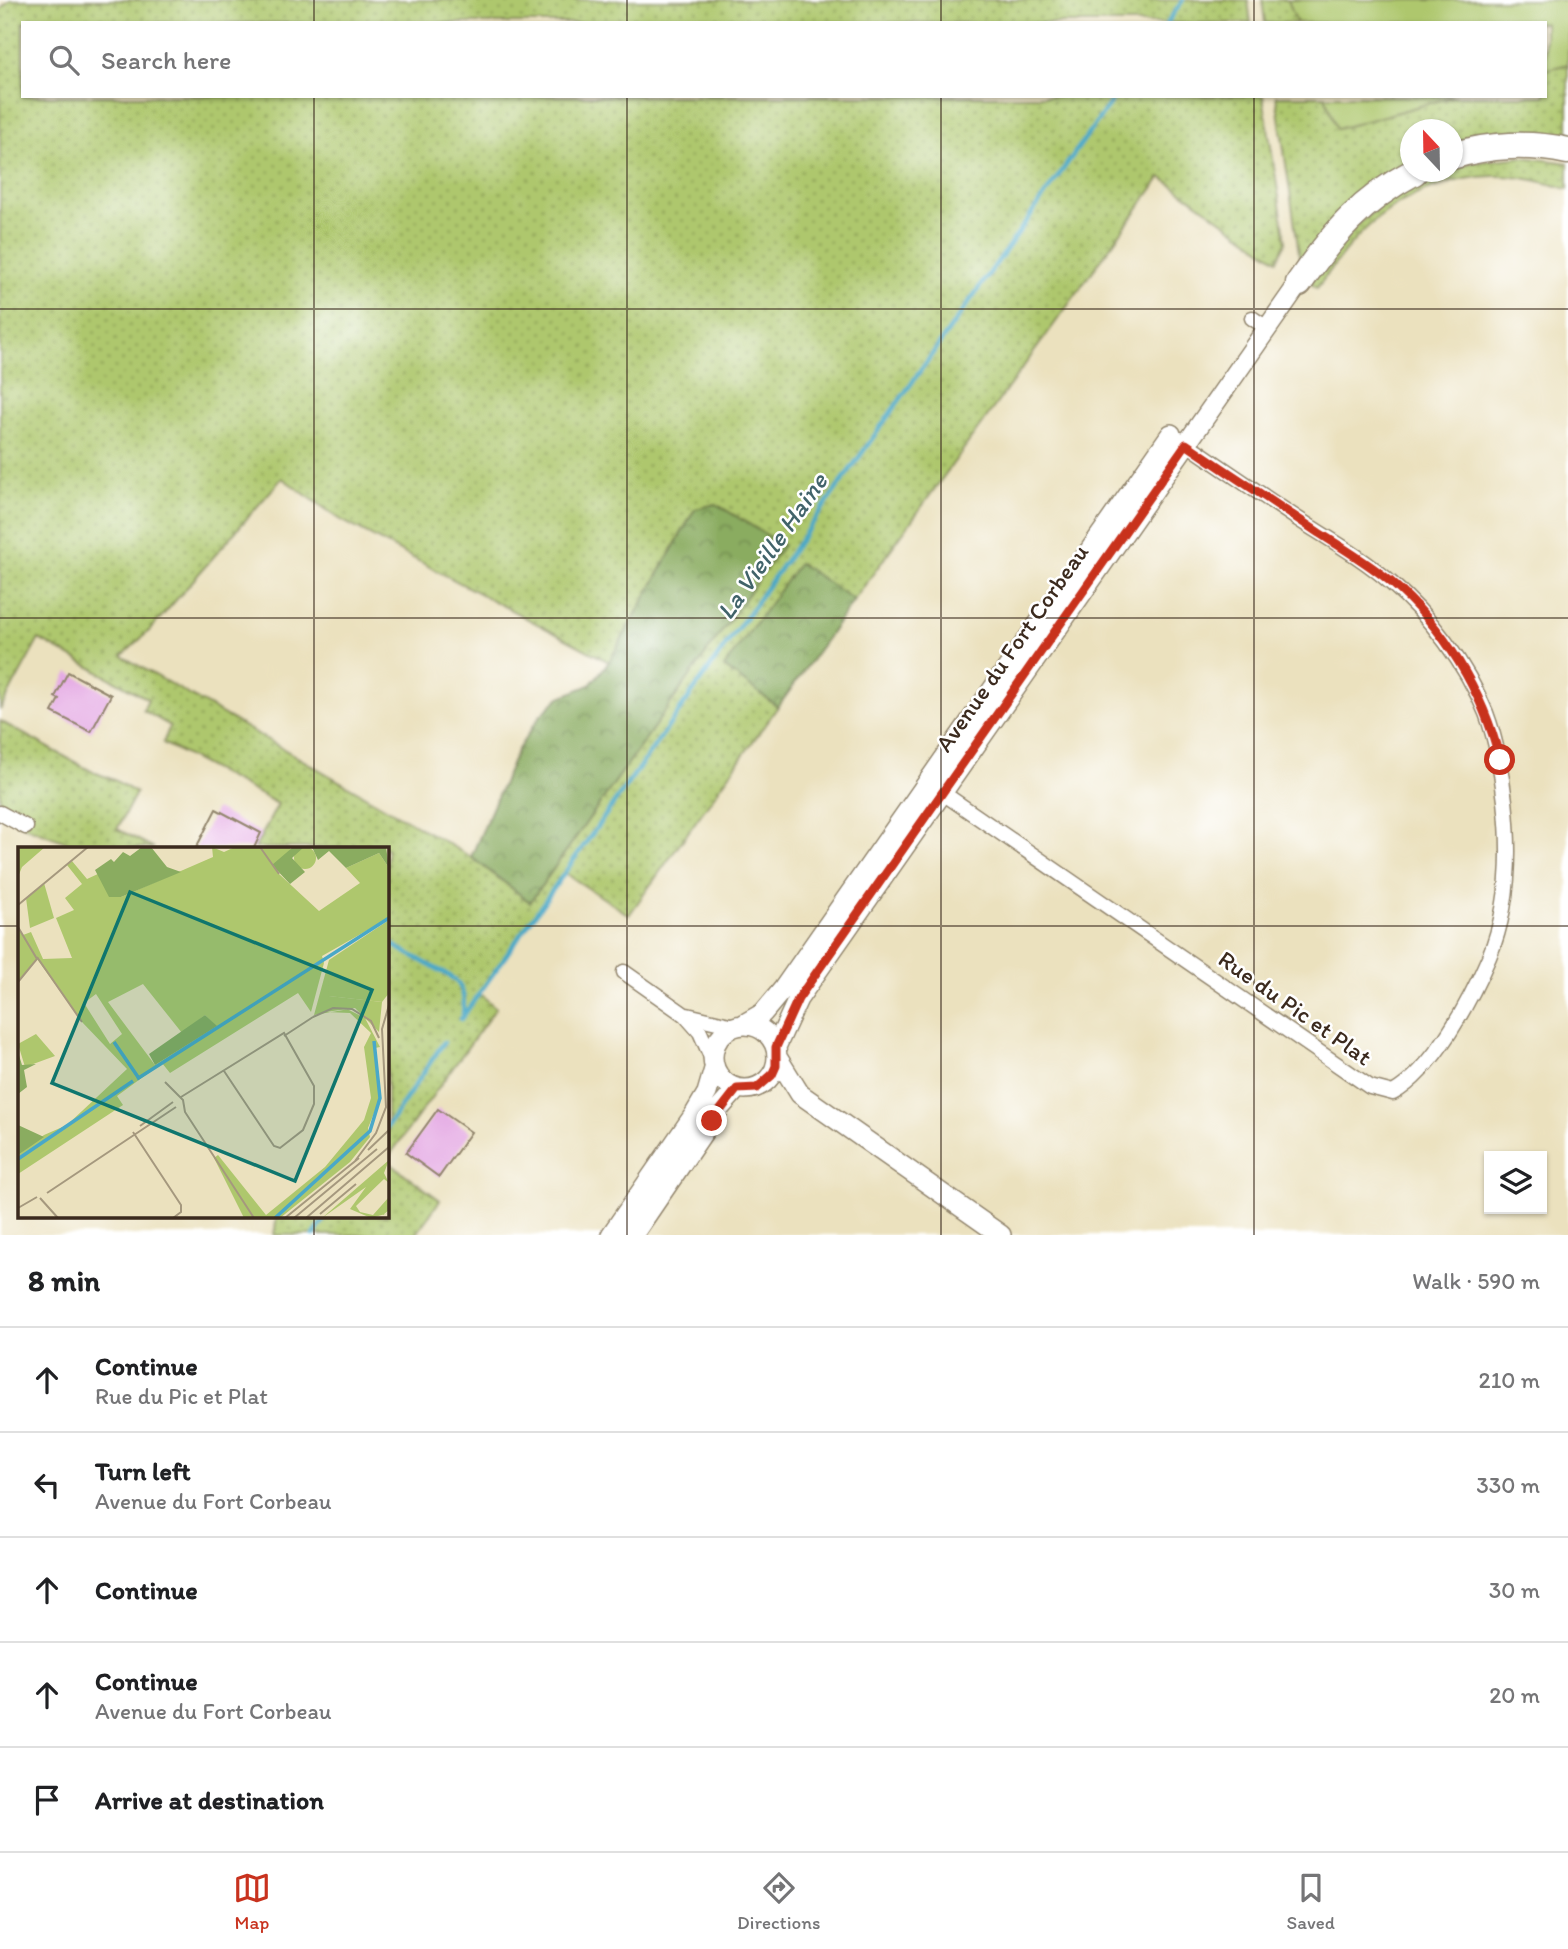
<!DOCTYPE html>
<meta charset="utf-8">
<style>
:root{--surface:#fff;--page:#f2f2f2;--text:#202124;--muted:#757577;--line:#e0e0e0;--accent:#c8321e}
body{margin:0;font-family:Itim,sans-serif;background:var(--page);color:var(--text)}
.controls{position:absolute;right:21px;bottom:21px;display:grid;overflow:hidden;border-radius:0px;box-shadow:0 2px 5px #0004}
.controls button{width:63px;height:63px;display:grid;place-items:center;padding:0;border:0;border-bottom:2px solid var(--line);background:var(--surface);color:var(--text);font:35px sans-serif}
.compass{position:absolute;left:1400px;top:119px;width:63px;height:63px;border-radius:50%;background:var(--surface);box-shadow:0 2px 5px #0004;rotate:338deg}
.stop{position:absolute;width:21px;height:21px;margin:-16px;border:5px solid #c8321e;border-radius:50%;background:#fff}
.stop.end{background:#c8321e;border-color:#fff;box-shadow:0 2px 7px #0008}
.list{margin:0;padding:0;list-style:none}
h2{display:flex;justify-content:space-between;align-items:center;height:91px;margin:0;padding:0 28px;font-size:30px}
h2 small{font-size:23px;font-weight:400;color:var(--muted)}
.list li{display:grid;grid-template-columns:46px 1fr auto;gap:21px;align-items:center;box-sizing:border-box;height:105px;padding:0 28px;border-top:2px solid var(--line)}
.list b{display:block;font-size:26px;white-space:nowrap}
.list p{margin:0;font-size:23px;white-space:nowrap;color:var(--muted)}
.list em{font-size:23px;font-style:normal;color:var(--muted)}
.icon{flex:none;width:38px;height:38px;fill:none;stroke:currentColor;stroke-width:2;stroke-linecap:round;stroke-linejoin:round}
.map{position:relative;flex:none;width:1568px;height:1235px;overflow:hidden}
.search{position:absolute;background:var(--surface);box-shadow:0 2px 5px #0004;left:21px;right:21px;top:21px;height:77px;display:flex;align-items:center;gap:18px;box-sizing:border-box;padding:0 24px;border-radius:0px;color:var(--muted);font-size:26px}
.sheet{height:616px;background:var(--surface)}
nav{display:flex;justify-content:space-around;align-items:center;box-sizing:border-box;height:98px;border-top:2px solid var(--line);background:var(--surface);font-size:19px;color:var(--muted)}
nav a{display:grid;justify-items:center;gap:4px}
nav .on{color:var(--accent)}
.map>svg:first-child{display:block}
.green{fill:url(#green-dots);stroke:#747846;stroke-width:2;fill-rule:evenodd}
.forest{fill:url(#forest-crowns);stroke:#626b3f;stroke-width:2}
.pitch{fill:#aec76d;stroke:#747846;stroke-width:2}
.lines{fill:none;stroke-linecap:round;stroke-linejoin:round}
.stream{stroke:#49a8c8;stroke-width:4.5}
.building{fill:#e5abe4}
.minor-casing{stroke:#93866e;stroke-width:17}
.tertiary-casing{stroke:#93866e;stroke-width:22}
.motorway-casing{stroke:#93866e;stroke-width:29}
.minor{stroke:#fff;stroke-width:14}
.tertiary{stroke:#fff;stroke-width:19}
.motorway{stroke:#fff;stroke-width:26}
.route{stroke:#c8321e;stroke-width:9}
.grid{fill:none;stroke:#3b2a1e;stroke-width:2;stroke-opacity:0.55}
.labels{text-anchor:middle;stroke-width:5;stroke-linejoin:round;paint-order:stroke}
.street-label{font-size:24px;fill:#3b2a1e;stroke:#fff}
.water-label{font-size:26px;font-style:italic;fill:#41636a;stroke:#fff}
.inset-river{fill:none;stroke:#49a8c8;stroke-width:3.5}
.inset-road{fill:none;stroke:#a5987e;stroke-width:2}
.view{fill:#0f766e;fill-opacity:0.15;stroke:#0f766e;stroke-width:3.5}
.inset-edge{fill:none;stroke:#3b2a1e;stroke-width:3.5}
</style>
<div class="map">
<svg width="1568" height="1235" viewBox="0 0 1568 1235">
<defs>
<pattern id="green-dots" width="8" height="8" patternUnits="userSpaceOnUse" patternTransform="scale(1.75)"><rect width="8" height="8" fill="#aec76d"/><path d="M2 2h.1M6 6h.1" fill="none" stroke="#8fa259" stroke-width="1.8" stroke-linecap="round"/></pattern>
<pattern id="forest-crowns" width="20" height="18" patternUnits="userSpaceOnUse" patternTransform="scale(1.75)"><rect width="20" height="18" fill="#8aac60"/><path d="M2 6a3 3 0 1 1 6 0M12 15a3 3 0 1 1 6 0" fill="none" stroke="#728c4f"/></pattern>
</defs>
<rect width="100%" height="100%" fill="#fff"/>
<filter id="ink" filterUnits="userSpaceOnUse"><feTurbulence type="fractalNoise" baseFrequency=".0143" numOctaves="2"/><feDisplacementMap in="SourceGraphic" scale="14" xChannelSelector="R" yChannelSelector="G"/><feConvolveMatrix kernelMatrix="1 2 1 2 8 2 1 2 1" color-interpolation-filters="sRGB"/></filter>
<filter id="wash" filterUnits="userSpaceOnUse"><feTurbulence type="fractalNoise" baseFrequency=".00686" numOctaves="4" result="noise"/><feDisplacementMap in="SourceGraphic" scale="28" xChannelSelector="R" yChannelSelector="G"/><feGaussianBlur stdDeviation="1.57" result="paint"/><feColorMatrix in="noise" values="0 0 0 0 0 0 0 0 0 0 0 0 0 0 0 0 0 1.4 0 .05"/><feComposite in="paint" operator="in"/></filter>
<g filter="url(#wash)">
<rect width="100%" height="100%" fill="#ebe1be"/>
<path class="green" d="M10 0H1248L1251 23H23V96H1263L1286 242 1277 260 1161 177 854 600 629 915 565 873 479 993 496 1008 387 1159V848H255L278 804 163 743 170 726 143 710 148 699 39 639 0 710V10ZM282 478 341 520 609 662 695 509 716 504 782 545 530 902 471 857 122 656 150 630Z
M1262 0H1288L1297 23H1265Z
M1568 64V143L1453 147 1452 130H1410V164L1301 267 1276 96H1325L1338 129 1455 96H1545V70Z
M1522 157 1568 163V189C1544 182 1518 175 1493 176 1453 177 1409 193 1378 218 1354 237 1336 263 1317 288L1310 283C1326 264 1344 236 1363 220 1382 204 1428 172 1452 172L1453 169 1470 163Z
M0 721 91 771 114 780 136 793 117 829 154 848H82L26 827 0 813Z
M387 1161 440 1200 416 1235H274L277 1216H387Z"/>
<path class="forest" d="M716 504 783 545 530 902 471 857 517 751 540 716 560 697 590 685 609 662 695 509Z
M799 563 854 600 778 707 724 667Z"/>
<path class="pitch" d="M1288 0H1568V64L1545 70V23H1297Z
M1325 96H1455L1337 129Z"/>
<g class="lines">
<path class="stream" d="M1167 23 1183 0
M387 942C400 949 414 956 427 964 451 977 468 980 463 1013
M461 1019 1115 96
M387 1127 444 1042
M314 1235 327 1216"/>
</g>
<g id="blocks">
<path class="building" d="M68 672 111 695 91 732 52 712 59 699 55 697Z
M216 809 261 833 254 848H196Z
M438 1109 471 1132 439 1177 406 1153Z"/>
</g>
</g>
<g filter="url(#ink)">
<use href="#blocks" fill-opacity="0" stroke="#93866e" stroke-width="2"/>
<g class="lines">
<g class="minor-casing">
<path id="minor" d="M1252 318 1267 328
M937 789 1370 1087 1393 1093C1434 1070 1470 1001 1489 957 1509 909 1511 853 1505 801 1501 771 1497 742 1486 713 1466 664 1430 616 1390 582 1363 558 1329 539 1298 519 1259 493 1219 466 1180 439
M0 813 26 827
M624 972 685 1015 700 1032 712 1059
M687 1015 734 1026"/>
</g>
<g class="tertiary-casing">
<path id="tertiary" d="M744 1024 763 1013 783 989 1171 434
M713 1057a32 32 0 1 1 64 0a32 32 0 1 1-64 0Z
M776 1047 798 999 1299 283
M777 1057 800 1094 1001 1235
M611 1235 694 1115 707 1093 714 1069
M633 1235 719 1109 737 1089"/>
</g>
<g class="motorway-casing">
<path id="motorway" d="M1452 156C1489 144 1531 143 1568 151
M1299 283C1333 234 1361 200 1414 172"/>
</g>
<use href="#minor" class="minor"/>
<use href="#tertiary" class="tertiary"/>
<use href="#motorway" class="motorway"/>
</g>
</g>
<g class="lines" filter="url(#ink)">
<path class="route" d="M712 1121 737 1089 757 1088 772 1075 776 1066V1047L798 999 1186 444C1230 474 1275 503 1319 533 1343 548 1368 563 1390 581 1444 627 1483 691 1500 760"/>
</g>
<path class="grid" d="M314 0V23M627 0V23M941 0V23M1254 0V23M314 96V848M627 96V1235M941 96V1235M1254 96V1235M0 309H1568M0 618H1568M0 926H19M387 926H1568M314 1216V1235"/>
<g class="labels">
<g class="street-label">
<text transform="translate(1012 648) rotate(-55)" y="8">Avenue du Fort Corbeau</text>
<text transform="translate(1295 1008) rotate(35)" y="8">Rue du Pic et Plat</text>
</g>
<g class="water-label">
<text transform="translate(772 546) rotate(-55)" y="9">La Vieille Haine</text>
</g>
</g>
<g transform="translate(18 847)">
<rect width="371" height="371" fill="#ebe1be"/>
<path d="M276 11a11 11 0 1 1 22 0a11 11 0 1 1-22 0ZM1 0H27L4 20 0 30ZM194 0 206 5 217 0H271L273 3 257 17 261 27 301 64 342 36 328 21 361 6 371 21V71L304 109 306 116 293 165 280 146 152 226 144 216 99 249 105 258 0 327V308L26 288 49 278 109 222 64 175 19 112 0 135V80L5 88 13 85 25 112 54 111 38 71 56 63 47 51 64 37 49 18 54 14 69 32 82 26 103 50 195 10ZM125 137 164 186 187 168 198 179 137 218 90 155ZM78 147 104 187 92 197 66 156ZM26 36 36 71 12 81 8 51ZM311 113V149L364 155 361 185 337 161 296 168ZM329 162 347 171 362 200 357 201 362 251 350 281 352 290 332 315 262 371H226L196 311 200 308 248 368 307 320 346 273 353 251 346 200 353 186 332 166 308 165ZM18 187 37 209 7 220 0 197ZM371 313 366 326 371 336 366 332 338 359 342 365 355 368 371 350V363L365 368 371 366 353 371 332 362 348 340 304 371Z" fill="#aec76d" fill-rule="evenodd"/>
<path d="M124 0H133L149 20 163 25 103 50H91L77 23 93 12 96 15 105 5 112 9ZM275 0H286L274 11 287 25 272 37 254 18ZM294 0H368L371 21 361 6 328 21 311 4 300 13ZM187 168 199 179 137 218 131 207ZM0 205 4 218 18 217 6 223 9 240 0 247ZM0 278 26 290 0 308Z" fill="#8aac60"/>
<path d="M371 73V146L364 155 310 149 311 113Z" fill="#aec76d"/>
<path class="inset-river" d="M96 195 120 230M119 232 371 71M0 312 115 234M257 371 352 284 362 251 356 194"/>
<path class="inset-road" d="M242 0 261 27M0 58 70 0M0 80 19 112 0 135M19 110 64 175M295 170 315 161 334 162 353 174 361 191M266 189 295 170M147 235 165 253 167 265 236 371M163 250 266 186 296 239V257L285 283 262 301 256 299 206 224M122 279 155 255M115 285 163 358V365L155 371M350 303 371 283M337 314 358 286 368 260 364 182 371 158M29 346 158 260M22 351 40 371M0 361 19 350M302 367 338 337M267 371 341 311M276 371 359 302M288 371 371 300"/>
<path class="view" d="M112 45 354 143 277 334 34 236Z"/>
<rect width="371" height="371" class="inset-edge"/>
</g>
</svg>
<div class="controls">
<button><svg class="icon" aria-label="layers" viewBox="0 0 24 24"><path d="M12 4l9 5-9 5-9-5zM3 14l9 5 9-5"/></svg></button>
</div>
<svg class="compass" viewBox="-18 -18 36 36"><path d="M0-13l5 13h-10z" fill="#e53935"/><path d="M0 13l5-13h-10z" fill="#757577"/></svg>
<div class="stop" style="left:1500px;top:760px"></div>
<div class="stop end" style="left:712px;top:1121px"></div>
<div class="search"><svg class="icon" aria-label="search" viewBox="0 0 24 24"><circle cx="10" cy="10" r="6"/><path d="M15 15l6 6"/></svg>Search here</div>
</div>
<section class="sheet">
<h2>8 min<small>Walk · 590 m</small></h2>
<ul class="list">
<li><svg class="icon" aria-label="ahead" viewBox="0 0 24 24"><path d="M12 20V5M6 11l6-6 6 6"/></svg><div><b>Continue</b><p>Rue du Pic et Plat</p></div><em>210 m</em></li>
<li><svg class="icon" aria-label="left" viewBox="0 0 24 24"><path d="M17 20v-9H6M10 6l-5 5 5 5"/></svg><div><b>Turn left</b><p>Avenue du Fort Corbeau</p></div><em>330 m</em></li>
<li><svg class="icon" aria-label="ahead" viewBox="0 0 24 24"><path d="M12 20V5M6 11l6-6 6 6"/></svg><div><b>Continue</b></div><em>30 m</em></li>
<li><svg class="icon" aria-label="ahead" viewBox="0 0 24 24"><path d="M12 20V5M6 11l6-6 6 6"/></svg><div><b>Continue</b><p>Avenue du Fort Corbeau</p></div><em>20 m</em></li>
<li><svg class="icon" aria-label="arrive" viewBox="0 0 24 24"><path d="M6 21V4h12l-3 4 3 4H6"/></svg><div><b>Arrive at destination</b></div></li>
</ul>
</section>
<nav>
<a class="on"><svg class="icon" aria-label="map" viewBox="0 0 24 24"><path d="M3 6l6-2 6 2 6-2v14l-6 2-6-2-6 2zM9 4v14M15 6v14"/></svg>Map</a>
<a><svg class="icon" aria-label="directions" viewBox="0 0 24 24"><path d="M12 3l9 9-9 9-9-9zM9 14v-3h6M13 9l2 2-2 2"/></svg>Directions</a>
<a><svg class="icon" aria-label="saved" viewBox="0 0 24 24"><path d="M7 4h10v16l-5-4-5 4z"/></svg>Saved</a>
</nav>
